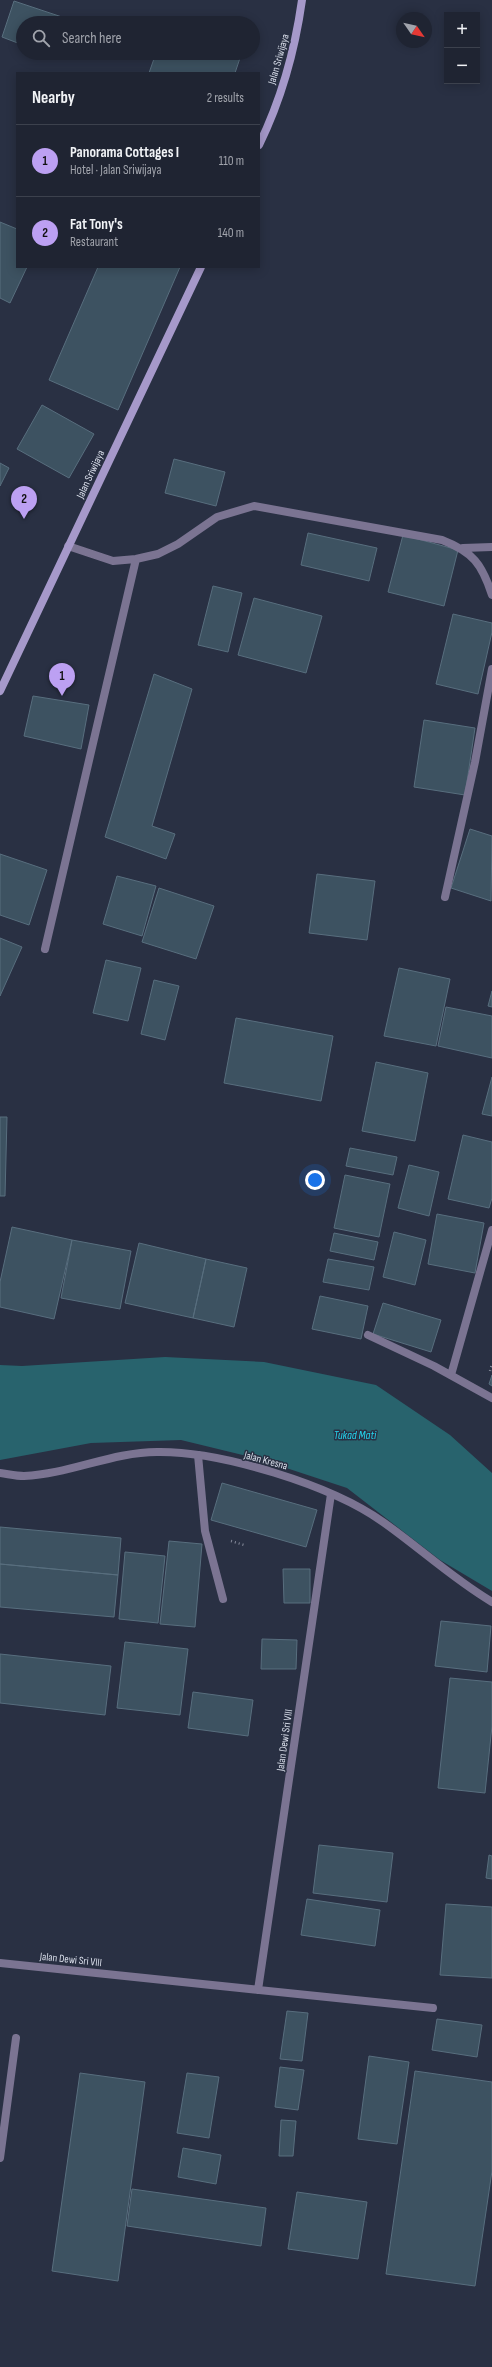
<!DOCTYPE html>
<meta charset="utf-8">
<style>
:root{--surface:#1f2432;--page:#272c3a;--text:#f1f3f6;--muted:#a1a4ac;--line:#3c414d;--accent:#bca0f2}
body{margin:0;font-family:"Sofia Sans Condensed",sans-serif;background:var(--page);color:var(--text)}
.controls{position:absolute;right:12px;top:12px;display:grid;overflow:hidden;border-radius:0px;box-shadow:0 2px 10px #0003}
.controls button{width:36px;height:36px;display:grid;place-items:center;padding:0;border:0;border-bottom:1px solid var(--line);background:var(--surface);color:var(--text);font:20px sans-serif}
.compass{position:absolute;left:396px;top:12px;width:36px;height:36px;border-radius:50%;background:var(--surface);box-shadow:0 2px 10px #0003;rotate:124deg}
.you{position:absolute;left:315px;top:1180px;width:14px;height:14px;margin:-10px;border:3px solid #fff;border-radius:50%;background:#1a73e8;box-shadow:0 0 0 6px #1a73e833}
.badge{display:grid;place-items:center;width:26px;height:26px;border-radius:50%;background:var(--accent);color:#111;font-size:13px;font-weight:700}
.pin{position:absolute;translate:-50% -33px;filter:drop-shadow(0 1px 2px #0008)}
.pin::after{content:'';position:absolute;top:21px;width:14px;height:12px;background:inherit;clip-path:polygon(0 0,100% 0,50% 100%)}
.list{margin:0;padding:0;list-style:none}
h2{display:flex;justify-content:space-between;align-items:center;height:52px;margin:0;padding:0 16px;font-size:17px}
h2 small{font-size:13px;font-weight:400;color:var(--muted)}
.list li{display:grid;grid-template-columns:26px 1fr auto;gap:12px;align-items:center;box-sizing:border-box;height:72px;padding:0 16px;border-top:1px solid var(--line)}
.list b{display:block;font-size:15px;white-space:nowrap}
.list p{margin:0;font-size:13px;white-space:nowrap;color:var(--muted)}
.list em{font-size:13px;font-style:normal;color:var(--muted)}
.icon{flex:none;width:22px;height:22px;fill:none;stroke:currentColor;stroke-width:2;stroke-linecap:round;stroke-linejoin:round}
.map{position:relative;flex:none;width:492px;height:2367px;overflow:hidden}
.search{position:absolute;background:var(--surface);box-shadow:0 2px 10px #0003;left:16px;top:16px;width:244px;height:44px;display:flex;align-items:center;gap:10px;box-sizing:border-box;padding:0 14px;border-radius:22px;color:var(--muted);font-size:15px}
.panel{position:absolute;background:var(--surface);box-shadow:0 2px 10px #0003;left:16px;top:72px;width:244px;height:196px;border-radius:0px}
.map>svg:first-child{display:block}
.water{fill:#28636d}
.building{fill:#3d5261;stroke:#586e7e}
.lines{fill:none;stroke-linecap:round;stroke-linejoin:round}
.path{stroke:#868b9b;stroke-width:2.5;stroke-dasharray:1 3;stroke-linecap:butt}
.lane{stroke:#7b7492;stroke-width:8}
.street{stroke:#7b7492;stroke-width:8}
.secondary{stroke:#a699ca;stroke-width:8}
.labels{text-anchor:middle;stroke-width:3;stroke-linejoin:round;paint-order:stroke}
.street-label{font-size:11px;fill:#dadfeb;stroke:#293043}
.water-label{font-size:12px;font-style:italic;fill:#23d4ed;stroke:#293043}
</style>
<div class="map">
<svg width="492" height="2367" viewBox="0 0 492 2367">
<rect width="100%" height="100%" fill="#293043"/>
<path class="water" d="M165 1357 264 1362 376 1385 450 1435 492 1473V1591L440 1560 347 1488 259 1459 181 1440 91 1443 0 1460V1365L22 1366Z"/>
<path class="building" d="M14 1 68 19 67 23H23V45L2 37Z
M156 53H234L241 55 235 73H149Z
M0 222 17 229V267H27L10 303 0 298Z
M98 267H180L118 410 49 380Z
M42 405 94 434 69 478 17 449Z
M174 459 225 472 216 506 165 493Z
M0 463 9 468 0 486Z
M308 533 377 548 369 581 301 565Z
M403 535 458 550 444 606 388 592Z
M213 586 242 593 228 652 198 645Z
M254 598 322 616 306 673 238 655Z
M453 614 492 623V632L478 694 436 684Z
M154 674 192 689 152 826 175 834 166 859 105 837Z
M33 696 89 705 81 749 24 736Z
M424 720 475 728 465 795 414 787Z
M470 829 492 836 491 901 451 888Z
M0 854 47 870 29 925 0 915Z
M317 874 375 881 367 940 309 933Z
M117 876 156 886 142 936 103 924Z
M159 888 214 906 196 959 142 942Z
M0 938 22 947 0 996Z
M106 960 141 968 128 1021 93 1013Z
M399 968 450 979 436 1046 384 1036Z
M154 980 179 986 165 1040 141 1034Z
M492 991V1007L488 1006Z
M446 1007 492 1016V1058L438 1046Z
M236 1018 333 1036 321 1101 224 1083Z
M376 1062 428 1073 415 1141 362 1131Z
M492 1077V1116L482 1114Z
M0 1117H7L5 1196H0Z
M463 1135 492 1142V1198L489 1208 448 1199Z
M350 1148 397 1157 393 1175 346 1166Z
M409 1165 439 1172 429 1216 398 1208Z
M345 1175 390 1184 379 1237 334 1228Z
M437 1214 484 1223 475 1273 428 1264Z
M12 1227 72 1240 54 1319 0 1307V1282Z
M394 1232 426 1240 415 1285 383 1277Z
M334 1233 378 1242 374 1260 330 1251Z
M72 1240 131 1251 120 1309 61 1298Z
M139 1243 206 1259 193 1318 125 1303Z
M206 1259 247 1268 234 1327 193 1318Z
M328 1259 374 1267 369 1290 323 1282Z
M320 1296 368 1306 361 1339 312 1329Z
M383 1303 441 1320 431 1352 373 1334Z
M492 1375V1386L489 1384Z
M222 1483 317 1510 306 1547 211 1520Z
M0 1527 121 1538 118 1575 0 1564Z
M169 1541 202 1544 195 1627 160 1624Z
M125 1552 165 1556 158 1623 119 1619Z
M0 1564 118 1575 114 1617 0 1607Z
M283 1569H310V1603H284Z
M441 1621 491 1626 487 1672 435 1666Z
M262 1639 297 1640 296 1669H261Z
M125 1642 188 1649 180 1715 117 1708Z
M0 1654 111 1666 105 1715 0 1703Z
M450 1678 492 1682V1726L485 1793 438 1788Z
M193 1692 253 1700 248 1736 188 1728Z
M319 1845 393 1853 387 1902 313 1893Z
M489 1855 492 1856V1879L486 1878Z
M307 1899 380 1910 375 1946 301 1935Z
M446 1904 492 1907V1978L440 1975Z
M287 2011 308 2013 302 2061 280 2059Z
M437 2019 482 2025 477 2057 432 2050Z
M369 2056 409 2062 397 2144 358 2139Z
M280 2067 304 2070 298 2110 275 2107Z
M415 2071 492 2082V2171L475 2286 386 2274Z
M80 2073 145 2082 118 2281 52 2271Z
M187 2073 219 2077 209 2138 177 2133Z
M281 2120 296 2121 293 2156H279Z
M183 2148 221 2155 216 2184 178 2177Z
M132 2189 266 2208 261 2246 127 2226Z
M297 2192 367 2202 358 2259 288 2249Z"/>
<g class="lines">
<path class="path" d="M490 1371 492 1364
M231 1541 244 1545"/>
<path class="lane" d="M198 1455 205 1531 223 1599
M0 2158 16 2038"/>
<path class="street" d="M68 546 113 561 136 559 158 554 178 544 217 517 254 506 442 540C473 552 482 564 492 595
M463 548 492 547
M445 897 475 762 492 669
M45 949 136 559
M368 1335 434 1366 492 1398
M451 1375 492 1230
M0 1473C8 1474 16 1476 24 1476 70 1474 112 1452 157 1452 221 1451 331 1485 383 1522 420 1548 453 1579 492 1602
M0 1963 433 2008
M258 1990 331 1494"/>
<path class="secondary" d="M259 145C281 100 295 50 302 0
M0 691 201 267"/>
</g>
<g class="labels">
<g class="street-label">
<text transform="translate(278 59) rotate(-74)" y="4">Jalan Sriwijaya</text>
<text transform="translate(90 474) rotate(-65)" y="4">Jalan Sriwijaya</text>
<text transform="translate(266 1460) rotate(15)" y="4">Jalan Kresna</text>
<text transform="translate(284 1740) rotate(-82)" y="4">Jalan Dewi Sri VIII</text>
<text transform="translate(71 1959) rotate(6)" y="4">Jalan Dewi Sri VIII</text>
</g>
<g class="water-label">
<text x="355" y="1439">Tukad Mati</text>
</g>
</g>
</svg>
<div class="controls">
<button>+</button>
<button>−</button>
</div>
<svg class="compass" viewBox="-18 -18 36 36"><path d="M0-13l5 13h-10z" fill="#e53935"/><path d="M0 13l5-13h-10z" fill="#a1a4ac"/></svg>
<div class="you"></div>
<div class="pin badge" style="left:62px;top:696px">1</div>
<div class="pin badge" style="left:24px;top:519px">2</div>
<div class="search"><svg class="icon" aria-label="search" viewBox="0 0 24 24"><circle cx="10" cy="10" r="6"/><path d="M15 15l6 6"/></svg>Search here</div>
<section class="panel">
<h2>Nearby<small>2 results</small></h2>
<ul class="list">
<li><span class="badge">1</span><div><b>Panorama Cottages I</b><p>Hotel · Jalan Sriwijaya</p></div><em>110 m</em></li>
<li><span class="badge">2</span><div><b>Fat Tony's</b><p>Restaurant</p></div><em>140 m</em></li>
</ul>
</section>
</div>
